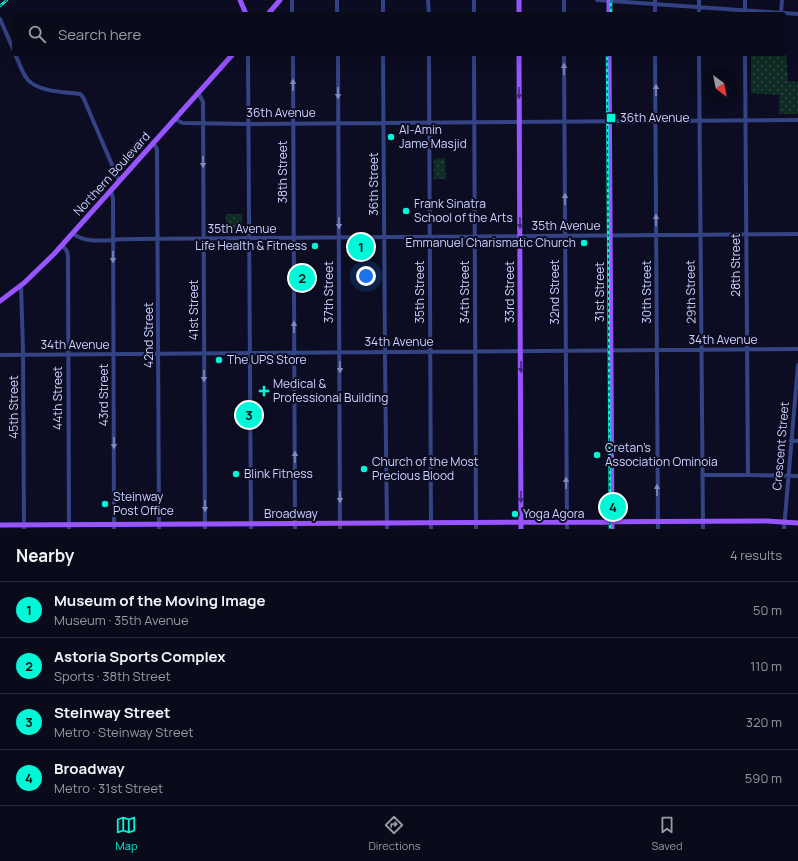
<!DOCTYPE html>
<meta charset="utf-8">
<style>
:root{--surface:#090a1a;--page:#121323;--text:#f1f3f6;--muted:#999aa2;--line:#292b39;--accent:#00f8d8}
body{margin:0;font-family:Manrope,sans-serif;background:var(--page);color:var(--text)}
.compass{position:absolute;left:702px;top:68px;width:36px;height:36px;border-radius:50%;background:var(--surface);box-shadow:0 4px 16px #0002;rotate:148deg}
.you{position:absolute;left:366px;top:276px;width:14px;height:14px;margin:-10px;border:3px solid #fff;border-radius:50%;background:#1a73e8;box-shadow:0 0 0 6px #1a73e833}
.badge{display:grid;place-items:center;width:26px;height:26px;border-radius:50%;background:var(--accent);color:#111;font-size:13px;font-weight:700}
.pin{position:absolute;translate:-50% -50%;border:2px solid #fff;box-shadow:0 1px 4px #0006}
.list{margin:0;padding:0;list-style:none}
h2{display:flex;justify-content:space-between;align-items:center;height:52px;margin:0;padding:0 16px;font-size:17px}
h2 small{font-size:13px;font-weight:400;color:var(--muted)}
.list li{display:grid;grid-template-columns:26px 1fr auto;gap:12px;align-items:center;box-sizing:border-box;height:56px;padding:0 16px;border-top:1px solid var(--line)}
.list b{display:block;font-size:15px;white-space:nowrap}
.list p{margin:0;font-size:13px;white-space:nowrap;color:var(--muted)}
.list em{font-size:13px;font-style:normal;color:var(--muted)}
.icon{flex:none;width:22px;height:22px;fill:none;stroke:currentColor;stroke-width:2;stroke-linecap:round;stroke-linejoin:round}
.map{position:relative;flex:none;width:798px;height:529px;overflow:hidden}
.search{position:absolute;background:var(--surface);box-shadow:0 4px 16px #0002;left:12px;right:12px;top:12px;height:44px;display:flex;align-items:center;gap:10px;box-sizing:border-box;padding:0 14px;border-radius:4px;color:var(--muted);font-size:15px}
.sheet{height:276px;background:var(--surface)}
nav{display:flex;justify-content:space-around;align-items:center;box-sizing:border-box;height:56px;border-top:1px solid var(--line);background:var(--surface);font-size:11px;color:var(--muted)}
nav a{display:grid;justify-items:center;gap:2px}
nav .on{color:var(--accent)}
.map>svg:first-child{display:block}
.grass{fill:url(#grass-dots)}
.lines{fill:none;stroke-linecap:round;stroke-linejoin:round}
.minor{stroke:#334384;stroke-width:4}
.major{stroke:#9854ff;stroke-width:5}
.rail-casing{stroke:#00f8d8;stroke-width:2.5}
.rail{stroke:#0c0d22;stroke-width:1;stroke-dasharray:3;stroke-linecap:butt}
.oneway{fill:#808ac2}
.oneway2{fill:#44297a}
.poi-dot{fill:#00f8d8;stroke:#0c0d22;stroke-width:1.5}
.labels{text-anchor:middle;stroke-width:4;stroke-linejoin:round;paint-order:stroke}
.street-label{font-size:12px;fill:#cdd2ff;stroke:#0c0d22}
.poi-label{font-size:12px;fill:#cdd2ff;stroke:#0c0d22;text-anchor:start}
</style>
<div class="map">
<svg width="798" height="529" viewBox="0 0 798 529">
<defs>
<pattern id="grass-dots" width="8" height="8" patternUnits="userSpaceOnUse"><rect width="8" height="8" fill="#0e2c24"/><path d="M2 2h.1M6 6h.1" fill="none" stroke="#304a45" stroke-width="1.8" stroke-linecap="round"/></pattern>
</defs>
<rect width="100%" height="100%" fill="#0c0d22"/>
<path class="grass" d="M784 27 788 81 798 82V114H779V95L751 93V54H784Z
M445 158 446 179H434V159Z
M226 214H242V231H240L239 230H230L229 232H226Z"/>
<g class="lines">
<path class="minor" d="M292 0V14
M337 0V14
M383 0V14
M428 0 429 14
M474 0V14
M564 0V14
M597 0 798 14
M655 0V14
M699 0V14
M745 0V14
M781 13 782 0
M0 19 14 51
M15 54C19 62 22 73 28 80 39 92 65 92 80 94L83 97 119 181
M248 54 251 529
M293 54 295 529
M338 54 340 529
M383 54 385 358 387 529
M429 54 431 529
M474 54 476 529
M564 54 567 529
M655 54 658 529
M699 54 703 529
M745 54 748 475
M198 92 203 102 205 529
M174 119 183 123 249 124 798 120
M153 142 157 149 159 529
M111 190 113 199 114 529
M72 233C83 242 99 241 113 240 120 239 128 239 136 239L798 234
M62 245 67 251 68 256 69 529
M21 285 23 350 24 529
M0 355 798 349
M791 441H798
M702 475H748L798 476
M784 529 798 365"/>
<path class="major" d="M240 0 246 14
M519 0V14
M609 0V14
M268 14 280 0
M519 54 521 529
M609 54 612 529
M0 301 24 283 54 254 233 54
M0 525 767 521 798 523"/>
<g class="rail-casing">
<path id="rail" d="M611 0V14
M0 6 7 0
M607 54 610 529"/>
</g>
<use href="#rail" class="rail"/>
</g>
<defs><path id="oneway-solid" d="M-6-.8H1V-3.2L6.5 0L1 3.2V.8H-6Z"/></defs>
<g class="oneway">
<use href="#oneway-solid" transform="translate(564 69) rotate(-90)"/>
<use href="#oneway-solid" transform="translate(293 85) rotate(-90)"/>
<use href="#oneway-solid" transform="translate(656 90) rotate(-90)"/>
<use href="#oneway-solid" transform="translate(338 93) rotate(89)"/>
<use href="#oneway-solid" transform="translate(203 162) rotate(90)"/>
<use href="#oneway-solid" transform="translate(565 199) rotate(-90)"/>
<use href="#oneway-solid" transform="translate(656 220) rotate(-90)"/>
<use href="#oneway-solid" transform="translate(339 223) rotate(90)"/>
<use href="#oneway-solid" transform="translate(113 257) rotate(90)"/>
<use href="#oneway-solid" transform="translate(294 327) rotate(-90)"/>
<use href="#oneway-solid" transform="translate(340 367) rotate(90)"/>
<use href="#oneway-solid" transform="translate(204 376) rotate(90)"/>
<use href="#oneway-solid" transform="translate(114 443) rotate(90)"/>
<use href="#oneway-solid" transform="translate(295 457) rotate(-90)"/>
<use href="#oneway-solid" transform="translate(566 483) rotate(-90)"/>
<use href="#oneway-solid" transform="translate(657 490) rotate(-90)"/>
<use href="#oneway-solid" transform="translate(340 497) rotate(90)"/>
<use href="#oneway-solid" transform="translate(205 506) rotate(90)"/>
</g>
<g class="oneway2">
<use href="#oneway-solid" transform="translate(519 93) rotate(90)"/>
<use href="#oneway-solid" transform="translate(520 223) rotate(90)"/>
<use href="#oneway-solid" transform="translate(521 367) rotate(90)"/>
<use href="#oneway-solid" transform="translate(521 497) rotate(90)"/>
</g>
<g class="poi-dot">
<rect x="606" y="113" width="10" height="10" rx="2"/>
<circle cx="391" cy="137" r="4"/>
<circle cx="406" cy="211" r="4"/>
<circle cx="584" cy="243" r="4"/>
<circle cx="315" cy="246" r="4"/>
<circle cx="219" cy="360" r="4"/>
<path d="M262 385h4v4h4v4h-4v4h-4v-4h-4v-4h4z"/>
<circle cx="597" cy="455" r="4"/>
<circle cx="364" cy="469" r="4"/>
<circle cx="236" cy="474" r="4"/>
<circle cx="105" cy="504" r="4"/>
<circle cx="515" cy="514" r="4"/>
</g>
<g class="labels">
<g class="street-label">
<text x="281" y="117">36th Avenue</text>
<text transform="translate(283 172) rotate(-90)" y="4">38th Street</text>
<text transform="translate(112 174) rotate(-48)" y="4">Northern Boulevard</text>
<text transform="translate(374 184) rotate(-90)" y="4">36th Street</text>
<text x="566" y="230">35th Avenue</text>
<text x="242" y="233">35th Avenue</text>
<text transform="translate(736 265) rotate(-90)" y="4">28th Street</text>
<text transform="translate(329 292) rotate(-90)" y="4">37th Street</text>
<text transform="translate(420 292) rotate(-90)" y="4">35th Street</text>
<text transform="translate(465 292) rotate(-90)" y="4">34th Street</text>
<text transform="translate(510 292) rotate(-90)" y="4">33rd Street</text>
<text transform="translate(555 292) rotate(-90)" y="4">32nd Street</text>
<text transform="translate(600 292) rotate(-90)" y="4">31st Street</text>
<text transform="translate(647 292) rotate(-90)" y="4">30th Street</text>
<text transform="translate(691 292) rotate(-91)" y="4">29th Street</text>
<text transform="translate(194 310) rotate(-90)" y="4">41st Street</text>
<text transform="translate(149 335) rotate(-90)" y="4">42nd Street</text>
<text x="723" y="344">34th Avenue</text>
<text x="399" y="346">34th Avenue</text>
<text x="75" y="349">34th Avenue</text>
<text transform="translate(104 395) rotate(-90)" y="4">43rd Street</text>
<text transform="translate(58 398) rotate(-90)" y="4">44th Street</text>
<text transform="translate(14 407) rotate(-90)" y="4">45th Street</text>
<text transform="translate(781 446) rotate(-85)" y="4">Crescent Street</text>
<text x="291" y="518">Broadway</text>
</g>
<g class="poi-label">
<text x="620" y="122">36th Avenue</text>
<text x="399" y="134">Al-Amin<tspan x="399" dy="14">Jame Masjid</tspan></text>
<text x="414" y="208">Frank Sinatra<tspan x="414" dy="14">School of the Arts</tspan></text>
<text x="576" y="247" text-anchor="end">Emmanuel Charismatic Church</text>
<text x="307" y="250" text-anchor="end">Life Health &amp; Fitness</text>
<text x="227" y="364">The UPS Store</text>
<text x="273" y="388">Medical &amp;<tspan x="273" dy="14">Professional Building</tspan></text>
<text x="605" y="452">Cretan’s<tspan x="605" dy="14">Association Ominoia</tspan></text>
<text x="372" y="466">Church of the Most<tspan x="372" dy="14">Precious Blood</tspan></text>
<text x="244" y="478">Blink Fitness</text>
<text x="113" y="501">Steinway<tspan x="113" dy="14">Post Office</tspan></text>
<text x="523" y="518">Yoga Agora</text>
</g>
</g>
</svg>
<svg class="compass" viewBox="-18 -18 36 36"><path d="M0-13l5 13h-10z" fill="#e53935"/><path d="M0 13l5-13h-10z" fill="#999aa2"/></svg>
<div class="you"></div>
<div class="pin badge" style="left:361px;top:247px">1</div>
<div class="pin badge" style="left:302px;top:278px">2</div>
<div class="pin badge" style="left:249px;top:415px">3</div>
<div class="pin badge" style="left:613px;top:507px">4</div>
<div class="search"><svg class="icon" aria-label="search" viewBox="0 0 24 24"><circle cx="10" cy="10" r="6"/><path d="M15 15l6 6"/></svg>Search here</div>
</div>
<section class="sheet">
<h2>Nearby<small>4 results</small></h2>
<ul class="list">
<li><span class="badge">1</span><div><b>Museum of the Moving Image</b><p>Museum · 35th Avenue</p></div><em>50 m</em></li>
<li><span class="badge">2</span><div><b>Astoria Sports Complex</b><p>Sports · 38th Street</p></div><em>110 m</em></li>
<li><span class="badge">3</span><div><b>Steinway Street</b><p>Metro · Steinway Street</p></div><em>320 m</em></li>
<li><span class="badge">4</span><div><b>Broadway</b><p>Metro · 31st Street</p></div><em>590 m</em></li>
</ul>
</section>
<nav>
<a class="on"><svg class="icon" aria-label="map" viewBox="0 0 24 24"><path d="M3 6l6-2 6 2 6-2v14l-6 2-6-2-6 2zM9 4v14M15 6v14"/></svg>Map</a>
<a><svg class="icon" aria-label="directions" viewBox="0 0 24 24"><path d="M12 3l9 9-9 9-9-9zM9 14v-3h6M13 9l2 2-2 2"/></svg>Directions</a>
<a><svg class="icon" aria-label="saved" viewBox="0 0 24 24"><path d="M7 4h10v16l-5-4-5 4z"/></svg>Saved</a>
</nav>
